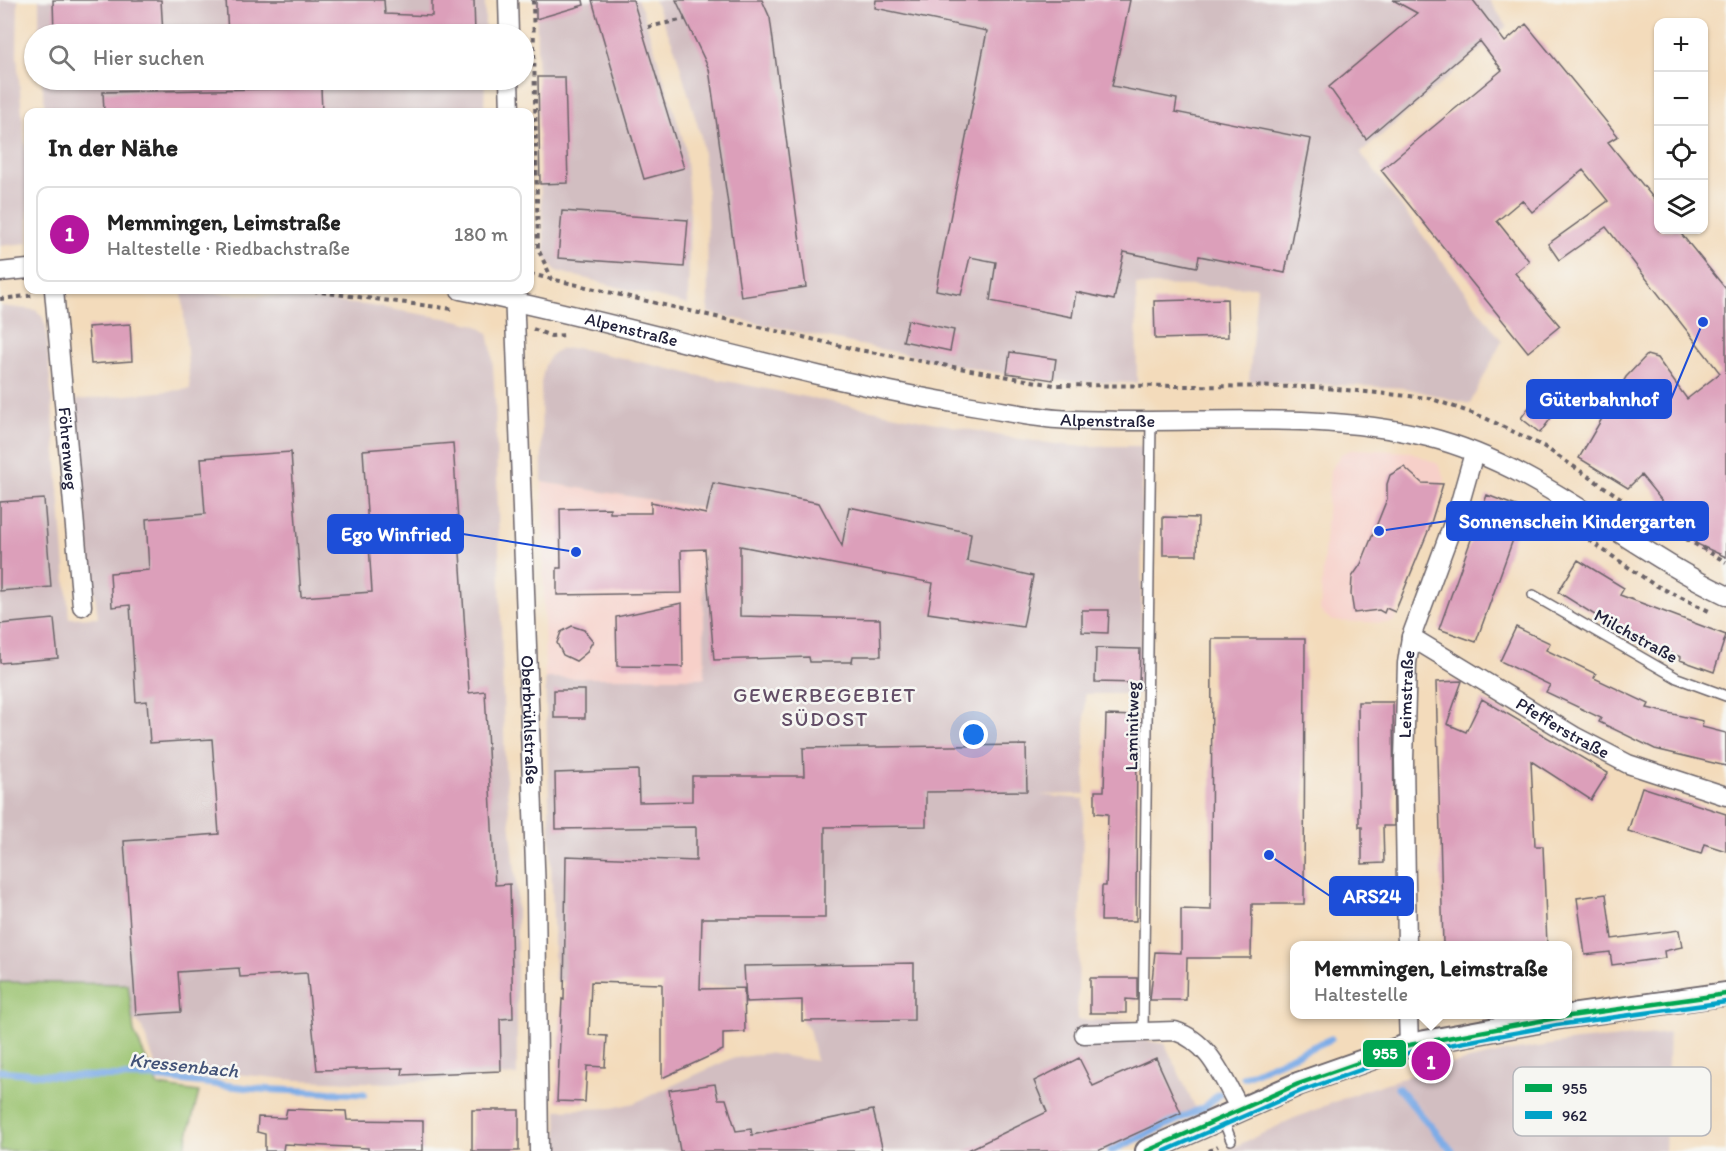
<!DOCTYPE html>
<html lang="de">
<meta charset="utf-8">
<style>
:root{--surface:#fff;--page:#f6f6f6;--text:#222;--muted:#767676;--line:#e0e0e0;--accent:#b5179e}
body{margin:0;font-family:Itim,sans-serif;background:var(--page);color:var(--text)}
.controls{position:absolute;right:18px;top:18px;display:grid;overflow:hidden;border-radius:12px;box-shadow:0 2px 4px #0004}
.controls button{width:54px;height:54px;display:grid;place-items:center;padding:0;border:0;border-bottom:2px solid var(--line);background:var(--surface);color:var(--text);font:30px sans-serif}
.you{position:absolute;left:974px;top:735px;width:21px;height:21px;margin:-15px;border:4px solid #fff;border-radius:50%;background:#1a73e8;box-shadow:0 0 0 9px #1a73e833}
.badge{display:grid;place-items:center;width:39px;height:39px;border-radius:50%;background:var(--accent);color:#fff;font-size:20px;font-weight:700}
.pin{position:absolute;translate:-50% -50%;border:3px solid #fff;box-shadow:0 2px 6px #0006}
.popup{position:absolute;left:1290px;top:941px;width:282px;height:78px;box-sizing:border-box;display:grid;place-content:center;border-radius:12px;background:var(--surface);filter:drop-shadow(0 2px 4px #0005);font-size:20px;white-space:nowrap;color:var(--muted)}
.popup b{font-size:22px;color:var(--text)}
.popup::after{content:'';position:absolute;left:50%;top:100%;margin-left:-12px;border:12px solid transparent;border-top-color:var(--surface)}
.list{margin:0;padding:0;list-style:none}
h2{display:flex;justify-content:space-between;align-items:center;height:78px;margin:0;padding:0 24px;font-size:26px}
h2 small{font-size:20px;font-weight:400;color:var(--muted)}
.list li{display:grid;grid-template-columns:39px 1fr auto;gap:18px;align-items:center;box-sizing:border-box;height:96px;margin:0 12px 12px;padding:0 12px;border:2px solid var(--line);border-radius:12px}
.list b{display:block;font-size:22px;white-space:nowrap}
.list p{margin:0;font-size:20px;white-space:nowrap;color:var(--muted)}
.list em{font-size:20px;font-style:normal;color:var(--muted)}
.icon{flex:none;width:33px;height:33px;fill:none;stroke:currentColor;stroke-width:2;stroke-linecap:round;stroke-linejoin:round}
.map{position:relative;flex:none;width:1726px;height:1151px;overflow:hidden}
.search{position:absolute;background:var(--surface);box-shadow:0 2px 4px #0004;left:24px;top:24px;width:510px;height:66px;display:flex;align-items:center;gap:15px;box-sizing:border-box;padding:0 21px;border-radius:33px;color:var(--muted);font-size:22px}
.panel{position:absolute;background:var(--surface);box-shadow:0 2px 4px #0004;left:24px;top:108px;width:510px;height:186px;border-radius:12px}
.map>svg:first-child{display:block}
.built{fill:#f7d0c9}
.industrial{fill:#d2bec1}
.green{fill:#9ac26e;stroke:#5e7254;stroke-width:1.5}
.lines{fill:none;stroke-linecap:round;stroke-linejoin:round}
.stream{stroke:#7dace7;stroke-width:7}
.building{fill:#dc9fba}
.service-casing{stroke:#6b6368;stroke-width:12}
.minor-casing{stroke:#6b6368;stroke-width:21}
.tertiary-casing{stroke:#6b6368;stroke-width:26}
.path{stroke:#6b6368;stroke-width:4;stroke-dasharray:4.5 4.5;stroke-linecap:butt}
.service{stroke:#fff;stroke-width:9}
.minor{stroke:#fff;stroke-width:18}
.tertiary{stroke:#fff;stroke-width:22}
.bus-1-casing{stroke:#f6f6f2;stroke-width:9}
.bus-2-casing{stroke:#f6f6f2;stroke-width:9}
.bus-1{stroke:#00a651;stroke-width:4.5}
.bus-2{stroke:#02a2c7;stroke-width:4.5}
.labels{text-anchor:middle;stroke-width:5;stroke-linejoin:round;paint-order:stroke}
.street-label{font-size:18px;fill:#22223b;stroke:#f6f6f2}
.water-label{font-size:20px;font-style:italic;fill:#425277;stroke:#f6f6f2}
.quarter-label{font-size:21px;letter-spacing:1.5px;fill:#634e67;stroke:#f6f6f2}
.key{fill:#f6f6f2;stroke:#b6b6bb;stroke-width:1.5}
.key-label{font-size:16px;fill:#22223b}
.leader{fill:none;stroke:#1d4ed8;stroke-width:2}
.callout-dot{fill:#1d4ed8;stroke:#f6f6f2;stroke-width:2}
.callout{fill:#1d4ed8;stroke:#1d4ed8;stroke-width:2}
.callout-label{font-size:20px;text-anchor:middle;font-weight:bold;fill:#fff}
.line-badge{stroke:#f6f6f2;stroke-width:2}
.badge-label{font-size:16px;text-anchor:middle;font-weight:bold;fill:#fff}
</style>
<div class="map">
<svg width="1726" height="1151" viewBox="0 0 1726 1151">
<rect width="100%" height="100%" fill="#f6f6f2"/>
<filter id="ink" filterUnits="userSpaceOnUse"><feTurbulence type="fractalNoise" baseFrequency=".0167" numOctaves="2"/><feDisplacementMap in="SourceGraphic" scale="12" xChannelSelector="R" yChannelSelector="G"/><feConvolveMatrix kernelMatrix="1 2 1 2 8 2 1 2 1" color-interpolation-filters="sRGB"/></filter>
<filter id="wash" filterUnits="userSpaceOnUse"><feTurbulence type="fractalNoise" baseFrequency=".008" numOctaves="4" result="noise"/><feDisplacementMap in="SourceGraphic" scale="24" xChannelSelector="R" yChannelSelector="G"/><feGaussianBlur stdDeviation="1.35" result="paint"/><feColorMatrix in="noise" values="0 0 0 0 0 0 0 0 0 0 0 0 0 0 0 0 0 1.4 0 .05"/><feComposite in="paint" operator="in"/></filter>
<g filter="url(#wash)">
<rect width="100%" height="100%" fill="#f3dbbb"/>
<path class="built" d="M1355 449 1411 452 1438 464 1445 478 1436 520 1423 552 1394 621 1389 623 1332 621 1320 611 1330 470 1342 453Z
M542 482 702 508 705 678H545Z"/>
<path class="industrial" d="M0 0H18L17 57 28 179V243L0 246Z
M39 0H485V34H39Z
M536 0H637L642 9 685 146 690 215 688 305 556 271 546 258 540 184Z
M654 0H1489L1507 26 1361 153 1502 341 1470 404 1406 388 1249 381 1257 287 1136 285 1137 383 1054 381 980 370 708 313 707 190 701 137 675 49Z
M42 80H485L484 112H45Z
M182 291 283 297 366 305 456 320 476 325 488 333 492 352 495 398 505 768 517 891V1075L391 1083 296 1080 156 1066 141 1025 131 1019 128 984 0 982V306L36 310 42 316 46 327 69 618 98 617 88 544 76 400 190 389Z
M578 348 701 376 1012 438 1071 446H1142L1141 694H1085V794L1039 795 1084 799 1077 1020H1132L1143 1040 1165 1044 1196 1109 1106 1151H558L557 1110 612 1108 634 1103 730 1059 767 1053 816 1061 809 1028 802 1021V1000L745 1002V986L555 981 545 678H705L702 508 542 482 541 382 545 365 551 355 560 349Z
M1669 1033 1665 1151H1226L1292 1119 1362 1091 1433 1068 1505 1052 1576 1041Z"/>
<path class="green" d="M0 982 128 984 134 1032 158 1086 199 1092 184 1151H0Z"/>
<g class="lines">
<path class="stream" d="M0 1071 59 1076 153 1077 258 1089 364 1094
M1244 1077 1331 1039
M1398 1088 1452 1151
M1111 1151 1205 1107 1219 1094"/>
</g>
<g id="blocks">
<path class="building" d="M53 0H161L163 34H54Z
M226 0H384L385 14 432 16V0H474L475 34H228Z
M536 0H583L584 5 536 19Z
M592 0H633L684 168 644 179Z
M676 0H762L770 18 806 287 741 297 709 69Z
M876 0H1130L1112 86 1177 99 1175 112 1311 139 1285 273 1199 256 1197 267 1124 252 1114 300 1076 292 1072 317 990 301 996 262 970 257 961 295 936 290 987 31 875 8Z
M1393 0H1473L1505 42 1526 24 1618 136 1608 142 1659 205V230H1678L1726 289V557L1697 544 1641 475 1628 488 1579 458 1626 377 1647 355 1657 358 1687 399 1720 373 1606 227 1559 260 1548 244 1608 201 1583 170 1532 212 1522 200 1497 221 1529 261 1515 273 1560 326 1528 352 1381 170 1502 70 1480 41 1366 139 1329 87 1417 13Z
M538 77H565L568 183 540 184Z
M321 88 322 112H104L103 92Z
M562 211 688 220 684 267 558 258Z
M1227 299 1228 337 1155 339 1154 301Z
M908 320 954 330 950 351 903 341Z
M130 324 132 361 91 364 88 327Z
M1010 352 1056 359 1053 380 1007 373Z
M1540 392 1560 406 1540 433 1521 418Z
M453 443 469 693 485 691 495 885 510 884 513 1018 500 1019 501 1071 402 1075 403 1068 317 1070 307 973 240 977 239 968 178 972 181 1012 136 1015 124 841 219 834 212 739 150 743 147 701 136 702 130 605 112 607 110 573 149 570 146 519 205 514 201 458 291 452 301 597 372 592 363 450Z
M1404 467 1422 483 1443 484 1429 529 1395 612 1386 608 1384 613 1379 610 1354 613 1351 594 1352 577 1361 564 1387 499V484L1390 475Z
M713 483 819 503 842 546 849 507 971 533 967 561 1033 576 1023 627 928 613 933 583 740 546V616L880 619 881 656H853L852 662H810L809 657 714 660 705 549 681 550 682 593 557 595V568H561L560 509 610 508V513H651V502L706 514Z
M1487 495 1524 509 1476 642 1439 629Z
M44 499 51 587 0 591V502Z
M1163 517 1198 518 1197 555H1163Z
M1578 560 1624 588 1620 595 1726 635 1714 672 1680 660 1681 657 1626 638 1627 635 1558 592Z
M682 603 683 667 617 666 616 617Z
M1082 610H1109L1108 633 1082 632Z
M54 619 58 658 0 663V624Z
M572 626 584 630 593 641 586 653 576 661 563 655 557 643 561 632Z
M1516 627 1550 643 1546 650 1596 674 1594 678 1649 704 1647 708 1703 721 1702 727 1726 733V766L1655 749 1599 722 1601 718 1546 692 1550 685 1500 661Z
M1212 639H1305L1304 904H1252L1251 958H1187L1186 1000H1150L1155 952 1181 953V909L1211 910Z
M1096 648 1140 649 1139 683 1095 682Z
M1462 681 1447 724 1466 732 1482 699 1608 773 1591 800 1531 761 1535 846H1543L1547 945H1443L1436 682Z
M554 690H585V718H554Z
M1358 702H1393L1394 826H1383L1384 863 1362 864V827H1359Z
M1106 715 1137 716 1136 921H1101L1102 886H1106L1108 814 1095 813V791H1104Z
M1026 745 1027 791 926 792V826L825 827V918H702L700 989 744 988 745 1032 723 1033V1050L662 1078V984L591 982 589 1035 607 1036 605 1067 587 1066 585 1102 557 1101 562 999 564 1000 566 856 696 861V827L556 829 555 773 638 770 639 802 692 801V776H804L803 748Z
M1642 787 1726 814V851L1704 844 1701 854 1628 831Z
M1606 894 1612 939 1679 930 1682 947 1664 951 1665 958 1612 965 1610 952 1585 955 1577 898Z
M914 963V1020L802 1021V1000L746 1002 744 966Z
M1090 978H1137V1000L1126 999V1013H1090Z
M1079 1058 1093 1086 1156 1058 1181 1113 1098 1151H966L1047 1112 1034 1081Z
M715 1084 718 1099H726L736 1131 751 1129 752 1135 873 1110 883 1151H680L669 1090Z
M287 1109 346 1111 347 1120 423 1121V1151H368V1148L284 1144 283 1151H265V1134L257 1132 258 1117 285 1118Z
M472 1110H519V1151H472Z"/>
</g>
</g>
<g filter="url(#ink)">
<use href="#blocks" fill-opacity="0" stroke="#6b6368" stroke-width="1.5"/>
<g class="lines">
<g class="service-casing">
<path id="service" d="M1533 595 1677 678 1726 696
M1143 1031 1151 421
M1223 1119 1231 1140"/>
</g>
<g class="minor-casing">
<g id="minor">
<path d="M508 0 509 34"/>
<path d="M509 80 510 112"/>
<path d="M0 272 28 269"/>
<path id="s1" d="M54 290 82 606"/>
<path id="s2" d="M460 290C634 325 803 379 978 407 1004 411 1031 417 1057 419 1079 421 1101 420 1123 421 1225 422 1328 413 1428 437 1539 465 1625 547 1726 595"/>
<path id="s3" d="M514 290 536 893 539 1151"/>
<path id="s4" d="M1411 637 1574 736 1628 764 1726 796"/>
<path id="s5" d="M1407 946 1404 760 1407 663 1411 637 1457 513 1474 453"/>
<path d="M1408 1014 1409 1045"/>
<path d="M1084 1034 1175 1031C1210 1042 1223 1079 1240 1109"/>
</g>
</g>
<g class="tertiary-casing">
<path id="tertiary" d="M1147 1151 1298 1084 1409 1045 1556 1018 1726 994"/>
</g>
<path class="path" d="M533 0 538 249 552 279
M648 27 685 19
M530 274 859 350 1054 385 1315 387 1429 398 1483 417 1543 446 1652 519 1726 562
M304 290 453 309
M72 291 81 290
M0 299 35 295
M533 329 551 336 566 335
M1574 530 1653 584 1711 612
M1209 1151 1218 1146"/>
<use href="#service" class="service"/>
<use href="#minor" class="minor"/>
<use href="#tertiary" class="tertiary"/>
<g class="bus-1-casing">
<path id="bus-1" d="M1147 1151 1298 1084 1409 1045 1556 1018 1726 994"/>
</g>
<g class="bus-2-casing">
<path id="bus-2" d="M1165 1151 1301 1091 1411 1052 1557 1025 1726 1002"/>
</g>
<use href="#bus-1" class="bus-1"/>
<use href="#bus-2" class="bus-2"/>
</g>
</g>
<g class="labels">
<g class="street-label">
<text dy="6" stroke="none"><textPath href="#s2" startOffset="176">Alpenstraße</textPath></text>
<text dy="6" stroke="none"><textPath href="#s2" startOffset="662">Alpenstraße</textPath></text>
<text dy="6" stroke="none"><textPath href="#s1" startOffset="159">Föhrenweg</textPath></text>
<text transform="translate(1636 636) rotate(29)" y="6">Milchstraße</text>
<text dy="6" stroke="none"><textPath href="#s5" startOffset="252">Leimstraße</textPath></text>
<text dy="6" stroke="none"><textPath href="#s3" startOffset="430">Oberbrühlstraße</textPath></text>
<text transform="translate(1132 726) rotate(-89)" y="6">Laminitweg</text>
<text dy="6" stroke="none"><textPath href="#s4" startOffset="177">Pfefferstraße</textPath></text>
</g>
<g class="water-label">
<text transform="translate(184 1065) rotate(6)" y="7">Kressenbach</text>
</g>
<g class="quarter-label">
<text x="825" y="702">GEWERBEGEBIET<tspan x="825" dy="24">SÜDOST</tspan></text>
</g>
</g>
<rect x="1513" y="1067" width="198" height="69" rx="9" class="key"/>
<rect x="1525" y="1084" width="27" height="8" fill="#00a651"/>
<rect x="1525" y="1111" width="27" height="8" fill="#02a2c7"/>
<g class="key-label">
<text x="1562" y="1094">955</text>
<text x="1562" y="1121">962</text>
</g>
<path class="leader" d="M1703 322L1671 399M1379 531L1447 521M576 552L463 534M1269 855L1330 896"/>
<g class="callout-dot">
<circle cx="1703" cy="322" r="6"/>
<circle cx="1379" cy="531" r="6"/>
<circle cx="576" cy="552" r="6"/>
<circle cx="1269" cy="855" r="6"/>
</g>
<g class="callout">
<rect x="1527" y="380" width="144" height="38" rx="6"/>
<rect x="1447" y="502" width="261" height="38" rx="6"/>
<rect x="328" y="515" width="135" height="38" rx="6"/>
<rect x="1330" y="877" width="83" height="38" rx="6"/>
</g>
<g class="callout-label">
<text x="1599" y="406">Güterbahnhof</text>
<text x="1577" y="528">Sonnenschein Kindergarten</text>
<text x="396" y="541">Ego Winfried</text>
<text x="1372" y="903">ARS24</text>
</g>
<rect class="line-badge" x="1362" y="1039" width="45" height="29" rx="6" fill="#00a651"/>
<g class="badge-label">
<text x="1385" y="1059">955</text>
</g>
</svg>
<div class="controls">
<button>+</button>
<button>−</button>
<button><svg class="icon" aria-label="locate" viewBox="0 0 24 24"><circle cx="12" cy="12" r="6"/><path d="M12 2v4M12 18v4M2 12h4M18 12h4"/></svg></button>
<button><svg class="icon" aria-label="layers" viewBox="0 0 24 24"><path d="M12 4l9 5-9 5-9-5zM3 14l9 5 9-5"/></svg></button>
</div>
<div class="you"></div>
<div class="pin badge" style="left:1431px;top:1061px">1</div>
<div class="popup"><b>Memmingen, Leimstraße</b>Haltestelle</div>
<div class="search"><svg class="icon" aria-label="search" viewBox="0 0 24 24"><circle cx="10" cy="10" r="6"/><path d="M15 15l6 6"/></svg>Hier suchen</div>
<section class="panel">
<h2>In der Nähe<small></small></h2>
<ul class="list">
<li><span class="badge">1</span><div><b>Memmingen, Leimstraße</b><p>Haltestelle · Riedbachstraße</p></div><em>180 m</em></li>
</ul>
</section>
</div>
